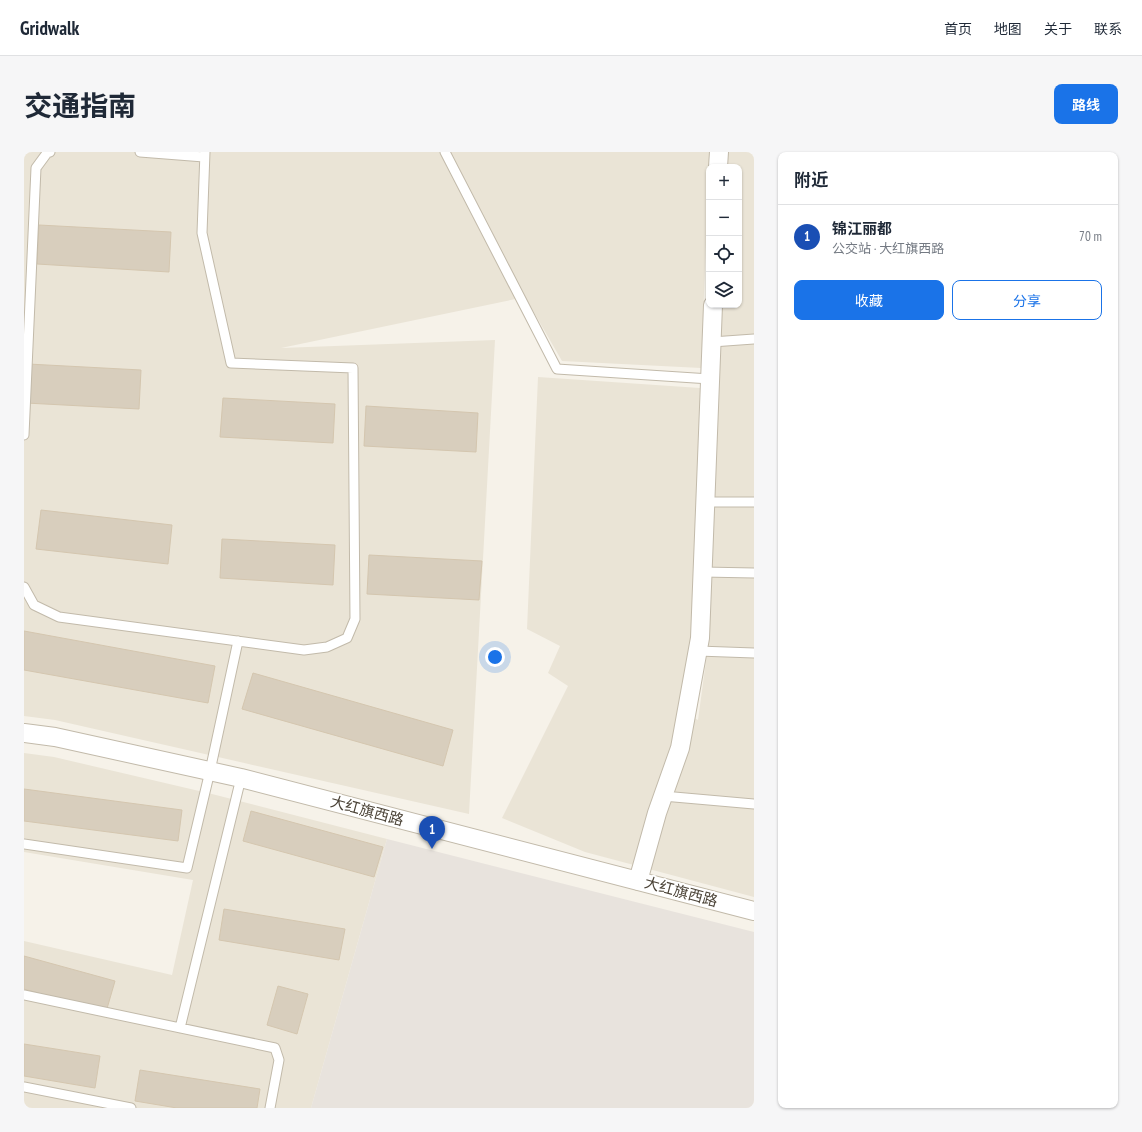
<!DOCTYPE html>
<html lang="zh">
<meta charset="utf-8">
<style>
:root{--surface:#fff;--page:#f6f6f7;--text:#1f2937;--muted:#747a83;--line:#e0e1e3;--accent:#1a73e8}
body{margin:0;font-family:"PT Sans Narrow","Noto Sans SC",sans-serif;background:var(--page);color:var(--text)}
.controls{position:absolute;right:12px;top:12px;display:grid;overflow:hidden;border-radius:8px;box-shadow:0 1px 3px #0004}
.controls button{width:36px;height:36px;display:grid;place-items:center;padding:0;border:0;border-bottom:1px solid var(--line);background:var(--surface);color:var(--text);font:20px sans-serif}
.you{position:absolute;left:471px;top:505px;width:14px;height:14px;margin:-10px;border:3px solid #fff;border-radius:50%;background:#1a73e8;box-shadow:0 0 0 6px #1a73e833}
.badge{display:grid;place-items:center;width:26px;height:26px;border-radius:50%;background:var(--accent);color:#fff;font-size:13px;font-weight:700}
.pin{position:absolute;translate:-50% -33px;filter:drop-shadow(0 1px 2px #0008)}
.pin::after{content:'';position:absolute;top:21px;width:14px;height:12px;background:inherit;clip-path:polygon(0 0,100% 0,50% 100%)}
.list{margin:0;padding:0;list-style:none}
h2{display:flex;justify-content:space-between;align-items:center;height:52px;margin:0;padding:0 16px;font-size:17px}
h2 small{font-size:13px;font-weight:400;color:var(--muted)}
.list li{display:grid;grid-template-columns:26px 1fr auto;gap:12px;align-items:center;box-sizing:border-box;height:64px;padding:0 16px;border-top:1px solid var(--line)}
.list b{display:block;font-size:15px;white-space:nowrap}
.list p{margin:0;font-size:13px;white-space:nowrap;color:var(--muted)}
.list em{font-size:13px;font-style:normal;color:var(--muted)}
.actions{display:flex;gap:8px;padding:12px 16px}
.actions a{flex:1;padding:9px 0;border:1px solid var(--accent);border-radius:8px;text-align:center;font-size:14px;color:var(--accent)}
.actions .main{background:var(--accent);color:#fff}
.icon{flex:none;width:22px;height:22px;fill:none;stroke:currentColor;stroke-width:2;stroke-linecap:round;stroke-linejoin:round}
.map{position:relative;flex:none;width:730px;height:956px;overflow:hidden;border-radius:8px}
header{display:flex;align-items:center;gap:24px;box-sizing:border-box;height:56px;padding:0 20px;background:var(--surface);border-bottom:1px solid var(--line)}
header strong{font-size:19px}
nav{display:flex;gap:22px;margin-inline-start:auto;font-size:14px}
.intro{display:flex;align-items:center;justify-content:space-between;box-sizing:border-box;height:96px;padding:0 24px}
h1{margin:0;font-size:28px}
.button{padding:10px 18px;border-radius:8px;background:var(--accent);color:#fff;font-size:14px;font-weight:700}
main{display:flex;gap:24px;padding:0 24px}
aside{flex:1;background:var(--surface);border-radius:8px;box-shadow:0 1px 3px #0004}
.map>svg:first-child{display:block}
.residential{fill:#eae4d6}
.industrial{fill:#e8e3dd}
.building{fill:#d8cebd;stroke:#d4c6af}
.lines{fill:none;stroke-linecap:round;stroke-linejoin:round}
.service-casing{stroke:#c2baaa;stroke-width:11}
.minor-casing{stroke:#c2baaa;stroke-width:20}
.service{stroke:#fff;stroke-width:9}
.minor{stroke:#fff;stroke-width:18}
.labels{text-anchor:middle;stroke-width:3.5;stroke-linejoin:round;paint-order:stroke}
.street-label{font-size:15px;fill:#4a4236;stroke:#fff}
</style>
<header>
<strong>Gridwalk</strong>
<nav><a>首页</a><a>地图</a><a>关于</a><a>联系</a></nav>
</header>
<div class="intro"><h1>交通指南</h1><a class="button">路线</a></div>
<main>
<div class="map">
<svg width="730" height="956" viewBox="0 0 730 956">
<rect width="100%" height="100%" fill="#f6f2e9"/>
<path class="residential" d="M0 0H687L686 15H685L677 216 538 209 501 145 257 196 471 188 445 662 31 568 0 564Z
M702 0H730V745L561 700 478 666 544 534 524 521 536 494 503 477 514 225 676 236 670 484 654 557 674 568 685 487 697 153H715V15H702Z
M0 601 30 605 188 642 363 687 287 956H0V789L148 823 169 728 0 700Z"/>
<path class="industrial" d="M363 687 730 780V956H287Z"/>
<path class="building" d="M15 73 147 80 145 120 13 112Z
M4 212 117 218 115 257 2 251Z
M199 246 311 252 309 291 196 285Z
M342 254 454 261 452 300 340 294Z
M17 358 148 373 144 412 12 397Z
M198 387 311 393 309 433 196 426Z
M345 403 458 409 455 448 343 442Z
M0 479 191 514 184 551 0 518Z
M229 521 429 578 419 614 218 557Z
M0 637 158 658 154 689 0 669Z
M227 659 359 695 350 725 219 689Z
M200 757 321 777 315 808 195 788Z
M0 804 91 829 82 860 0 837Z
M254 834 284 842 273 882 243 873Z
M0 892 76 904 71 936 0 924Z
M116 918 236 937 233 956H153L111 949Z"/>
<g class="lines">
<g class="service-casing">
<path id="service" d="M116 0 180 5
M421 0 533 217 686 227
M688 190 730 187
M0 283 12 16 23 1 26 0
M682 350H730
M679 420 730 421
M0 435 10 453 35 465 280 498 303 495 323 486 331 467 329 216 207 211 178 81 181 0
M674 499 730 501
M639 644 730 652
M0 692 163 716 186 619 214 489
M0 843 251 896 255 908 246 956
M156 876 217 626
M0 935 107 956"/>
</g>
<g class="minor-casing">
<path id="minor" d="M694 15 695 0
M0 581 31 585 217 626 730 759
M614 729 633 661 656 596 676 486 689 153"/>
</g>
<use href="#service" class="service"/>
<use href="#minor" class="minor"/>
</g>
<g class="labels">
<g class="street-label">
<text transform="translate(343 659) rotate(15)" y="5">大红旗西路</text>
<text transform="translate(657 740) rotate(15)" y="5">大红旗西路</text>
</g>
</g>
</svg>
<div class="controls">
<button>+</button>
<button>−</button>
<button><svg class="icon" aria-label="locate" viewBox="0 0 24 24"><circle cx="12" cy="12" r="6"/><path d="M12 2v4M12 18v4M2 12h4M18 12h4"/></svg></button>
<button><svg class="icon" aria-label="layers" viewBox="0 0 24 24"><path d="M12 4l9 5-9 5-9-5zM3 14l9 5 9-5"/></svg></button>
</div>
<div class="you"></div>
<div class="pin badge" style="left:408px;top:697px;background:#1a4fb4">1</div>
</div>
<aside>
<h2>附近<small></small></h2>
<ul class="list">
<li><span class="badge" style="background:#1a4fb4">1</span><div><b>锦江丽都</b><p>公交站 · 大红旗西路</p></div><em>70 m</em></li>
</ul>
<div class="actions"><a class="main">收藏</a><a>分享</a></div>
</aside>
</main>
